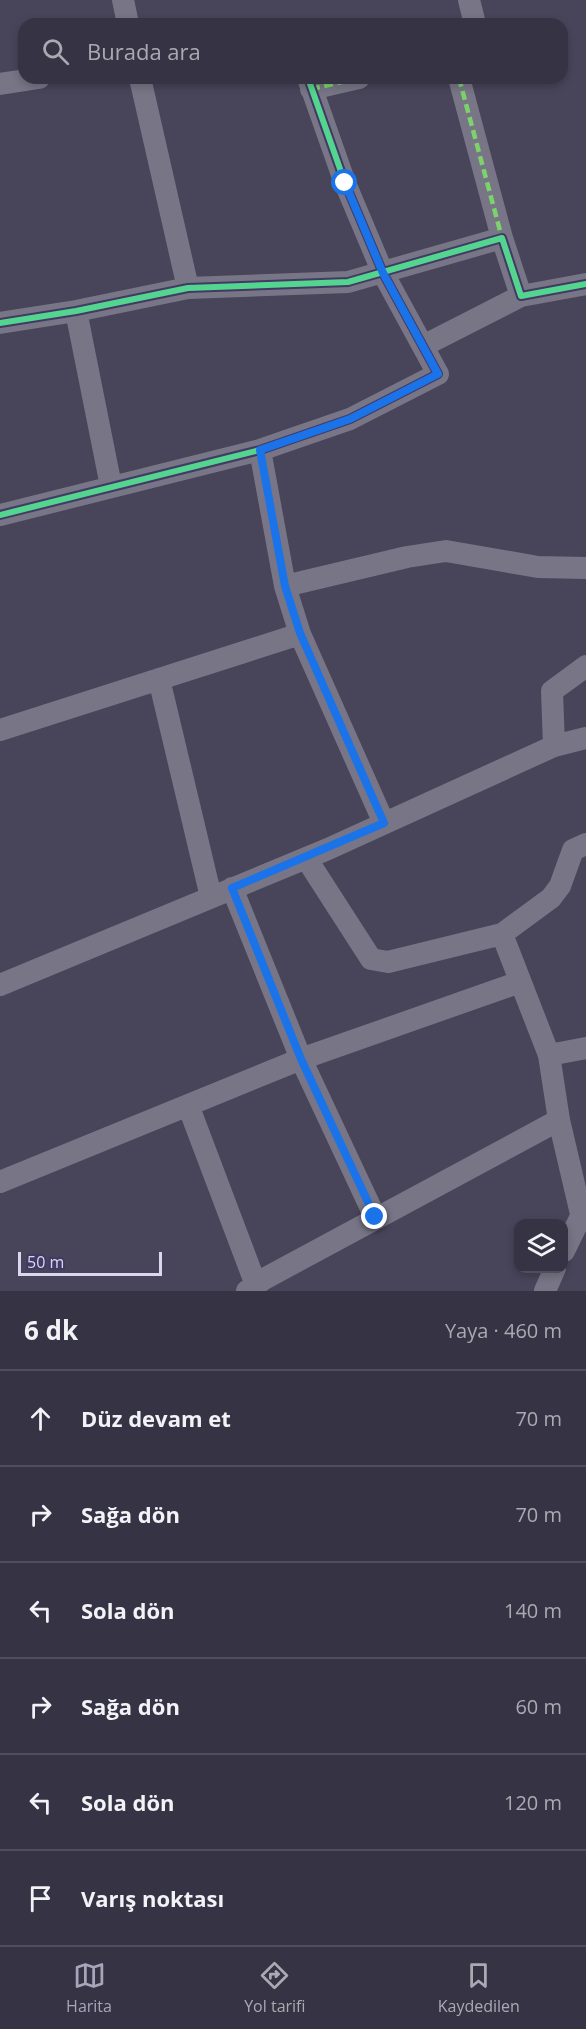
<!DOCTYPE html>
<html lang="tr">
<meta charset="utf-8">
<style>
:root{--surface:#363344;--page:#413f4f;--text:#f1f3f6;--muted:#aaaab2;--line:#504e5d;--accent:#a8a4bc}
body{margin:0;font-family:"Open Sans",sans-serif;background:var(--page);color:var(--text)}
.controls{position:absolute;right:18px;bottom:18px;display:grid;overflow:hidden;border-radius:12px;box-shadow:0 3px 9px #0003}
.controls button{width:54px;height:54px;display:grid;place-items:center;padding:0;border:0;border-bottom:2px solid var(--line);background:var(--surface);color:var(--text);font:30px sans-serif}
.scale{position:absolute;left:18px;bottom:15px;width:144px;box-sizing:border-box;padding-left:6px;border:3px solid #dbd7f1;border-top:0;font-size:16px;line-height:21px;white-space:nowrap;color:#dbd7f1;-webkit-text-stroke:4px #423a64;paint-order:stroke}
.stop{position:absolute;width:18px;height:18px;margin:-14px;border:4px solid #1a73e8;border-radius:50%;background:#fff}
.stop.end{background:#1a73e8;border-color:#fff;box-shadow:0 2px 6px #0008}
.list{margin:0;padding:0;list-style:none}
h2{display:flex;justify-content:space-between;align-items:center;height:78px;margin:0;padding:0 24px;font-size:26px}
h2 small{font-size:20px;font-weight:400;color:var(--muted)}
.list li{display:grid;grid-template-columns:39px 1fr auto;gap:18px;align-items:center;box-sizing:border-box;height:96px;padding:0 24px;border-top:2px solid var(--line)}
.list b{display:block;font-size:22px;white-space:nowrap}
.list em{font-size:20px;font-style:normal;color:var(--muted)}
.icon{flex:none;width:33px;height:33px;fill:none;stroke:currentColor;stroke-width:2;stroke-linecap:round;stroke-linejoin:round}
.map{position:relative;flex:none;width:586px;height:1291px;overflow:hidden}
.search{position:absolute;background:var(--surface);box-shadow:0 3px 9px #0003;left:18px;right:18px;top:18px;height:66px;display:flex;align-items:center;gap:15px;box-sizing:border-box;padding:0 21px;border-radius:18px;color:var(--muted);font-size:22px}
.sheet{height:654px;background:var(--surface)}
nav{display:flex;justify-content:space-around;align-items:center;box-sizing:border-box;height:84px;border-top:2px solid var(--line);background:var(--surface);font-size:16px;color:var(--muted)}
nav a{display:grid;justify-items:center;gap:3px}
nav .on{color:var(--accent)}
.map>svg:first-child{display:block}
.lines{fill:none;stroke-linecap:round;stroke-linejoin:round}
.minor{stroke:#787586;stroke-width:22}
.quiet{stroke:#7cd36c;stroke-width:4.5;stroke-dasharray:9 4.5;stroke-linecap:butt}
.cycleway-casing{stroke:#423a64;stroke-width:10}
.cycleway{stroke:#53d58f;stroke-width:6}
.route{stroke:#1a73e8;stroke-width:8}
</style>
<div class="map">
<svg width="586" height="1291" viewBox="0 0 586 1291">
<rect width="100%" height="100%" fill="#48445a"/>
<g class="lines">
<path class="minor" d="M123 0 128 24
M469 0 475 24
M140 78 188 288
M459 78 502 238
M0 84 39 78
M311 89 359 78
M76 311 111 486
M0 323 76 311 188 288 348 282 502 238 521 296 586 284
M423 346 521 296
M260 450 285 586 300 634 384 823
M0 515 260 450 350 419 438 374 383 273 345 183 308 78
M285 586 407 557 446 551 538 567 586 568
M159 679 211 897
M0 730 300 634
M554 746 552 691 586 666
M306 858 371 959 388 962 502 934 551 898 560 886 573 850 586 844
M232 888 301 1059 375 1217
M502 934 549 1055 559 1120 581 1214 586 1221
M0 985 328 849 554 746 586 738
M549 1055 586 1048
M188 1105 256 1285
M0 1182 301 1059 520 982
M564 1251 586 1206
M247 1291 264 1279 559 1120
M545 1291 555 1268"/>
<path class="quiet" d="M459 78 502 238
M311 89 359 78"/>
<g class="cycleway-casing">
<path id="cycleway" d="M0 323 76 311 188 288 348 282 502 238 521 296 586 284
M0 515 260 450 350 419 438 374 383 273 345 183 308 78"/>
</g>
<use href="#cycleway" class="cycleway"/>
</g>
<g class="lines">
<path class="route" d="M345 183 383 273 438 374 350 419 260 450 285 586 300 633 384 823 232 888 301 1059 375 1217"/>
</g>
</svg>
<div class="controls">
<button><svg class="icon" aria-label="layers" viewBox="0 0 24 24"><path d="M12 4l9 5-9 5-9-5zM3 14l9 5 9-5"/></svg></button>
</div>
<div class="scale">50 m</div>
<div class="stop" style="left:345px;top:183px"></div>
<div class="stop end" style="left:375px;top:1217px"></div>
<div class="search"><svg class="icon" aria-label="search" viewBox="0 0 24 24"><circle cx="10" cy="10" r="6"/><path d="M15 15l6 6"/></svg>Burada ara</div>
</div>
<section class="sheet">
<h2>6 dk<small>Yaya · 460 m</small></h2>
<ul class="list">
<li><svg class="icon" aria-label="ahead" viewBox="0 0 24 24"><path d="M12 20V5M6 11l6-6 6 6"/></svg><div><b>Düz devam et</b></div><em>70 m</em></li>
<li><svg class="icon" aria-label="right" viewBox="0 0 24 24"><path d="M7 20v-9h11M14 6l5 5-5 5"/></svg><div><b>Sağa dön</b></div><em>70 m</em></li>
<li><svg class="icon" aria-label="left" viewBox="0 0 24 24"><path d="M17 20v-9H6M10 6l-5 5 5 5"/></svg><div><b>Sola dön</b></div><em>140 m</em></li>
<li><svg class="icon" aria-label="right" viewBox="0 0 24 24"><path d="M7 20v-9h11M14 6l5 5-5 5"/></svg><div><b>Sağa dön</b></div><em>60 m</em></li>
<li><svg class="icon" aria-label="left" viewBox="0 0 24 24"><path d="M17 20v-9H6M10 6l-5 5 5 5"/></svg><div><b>Sola dön</b></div><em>120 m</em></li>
<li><svg class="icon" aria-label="arrive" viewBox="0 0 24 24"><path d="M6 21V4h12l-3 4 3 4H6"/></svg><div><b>Varış noktası</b></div></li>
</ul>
</section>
<nav>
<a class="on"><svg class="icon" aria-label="map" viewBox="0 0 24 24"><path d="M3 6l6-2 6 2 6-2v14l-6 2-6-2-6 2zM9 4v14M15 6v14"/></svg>Harita</a>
<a><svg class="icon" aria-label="directions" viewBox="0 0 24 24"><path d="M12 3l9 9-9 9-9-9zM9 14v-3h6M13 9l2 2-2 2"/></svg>Yol tarifi</a>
<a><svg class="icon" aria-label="saved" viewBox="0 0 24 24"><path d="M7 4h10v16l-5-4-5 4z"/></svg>Kaydedilen</a>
</nav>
